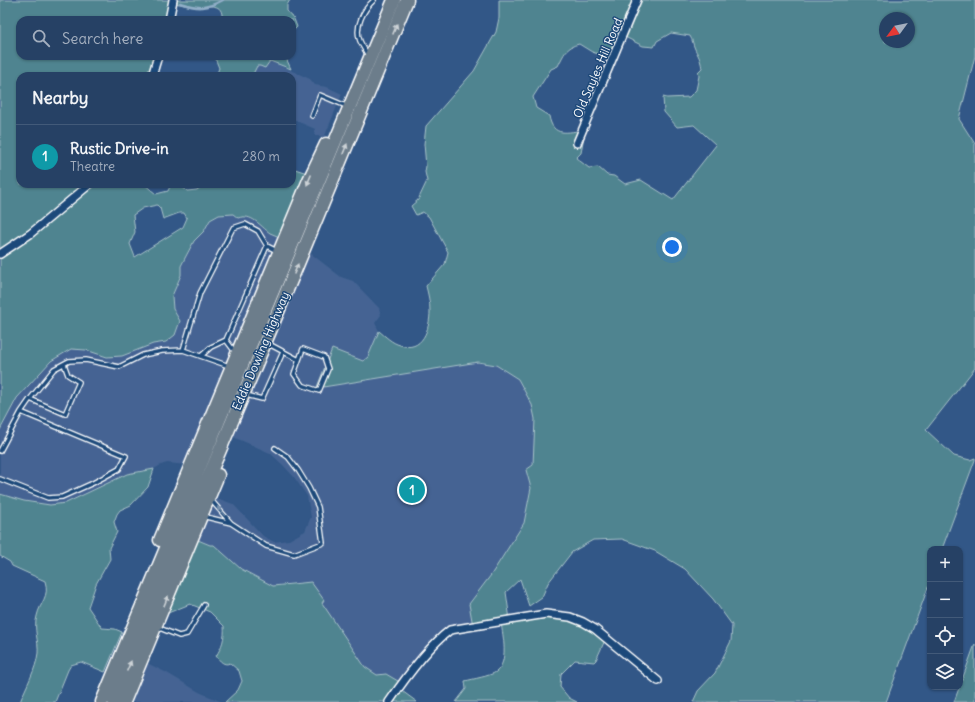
<!DOCTYPE html>
<meta charset="utf-8">
<style>
:root{--surface:#264165;--page:#2e486b;--text:#f1f3f6;--muted:#a4afbf;--line:#425a79;--accent:#ff9aa2}
body{margin:0;font-family:Delius,sans-serif;background:var(--page);color:var(--text)}
.controls{position:absolute;right:12px;bottom:12px;display:grid;overflow:hidden;border-radius:8px;box-shadow:0 1px 3px #0004}
.controls button{width:36px;height:36px;display:grid;place-items:center;padding:0;border:0;border-bottom:1px solid var(--line);background:var(--surface);color:var(--text);font:20px sans-serif}
.compass{position:absolute;left:879px;top:12px;width:36px;height:36px;border-radius:50%;background:var(--surface);box-shadow:0 1px 3px #0004;rotate:237deg}
.you{position:absolute;left:672px;top:247px;width:14px;height:14px;margin:-10px;border:3px solid #fff;border-radius:50%;background:#1a73e8;box-shadow:0 0 0 6px #1a73e833}
.badge{display:grid;place-items:center;width:26px;height:26px;border-radius:50%;background:var(--accent);color:#fff;font-size:13px;font-weight:700}
.pin{position:absolute;translate:-50% -50%;border:2px solid #fff;box-shadow:0 1px 4px #0006}
.list{margin:0;padding:0;list-style:none}
h2{display:flex;justify-content:space-between;align-items:center;height:52px;margin:0;padding:0 16px;font-size:17px}
h2 small{font-size:13px;font-weight:400;color:var(--muted)}
.list li{display:grid;grid-template-columns:26px 1fr auto;gap:12px;align-items:center;box-sizing:border-box;height:64px;padding:0 16px;border-top:1px solid var(--line)}
.list b{display:block;font-size:15px;white-space:nowrap}
.list p{margin:0;font-size:13px;white-space:nowrap;color:var(--muted)}
.list em{font-size:13px;font-style:normal;color:var(--muted)}
.icon{flex:none;width:22px;height:22px;fill:none;stroke:currentColor;stroke-width:2;stroke-linecap:round;stroke-linejoin:round}
.map{position:relative;flex:none;width:975px;height:702px;overflow:hidden}
.search{position:absolute;background:var(--surface);box-shadow:0 1px 3px #0004;left:16px;top:16px;width:280px;height:44px;display:flex;align-items:center;gap:10px;box-sizing:border-box;padding:0 14px;border-radius:12px;color:var(--muted);font-size:15px}
.panel{position:absolute;background:var(--surface);box-shadow:0 1px 3px #0004;left:16px;top:72px;width:280px;height:116px;border-radius:12px}
.map>svg:first-child{display:block}
.built{fill:#446493}
.green{fill:#508490;stroke:#a8c2c8;fill-rule:evenodd}
.lines{fill:none;stroke-linecap:round;stroke-linejoin:round}
.stream{stroke:#91aec8;stroke-width:2.5}
.lane-casing{stroke:#fff;stroke-width:6}
.street-casing{stroke:#fff;stroke-width:10}
.highway-casing{stroke:#fff;stroke-width:15}
.lane{stroke:#1f4a7a;stroke-width:3.5}
.street{stroke:#1f4a7a;stroke-width:7}
.highway{stroke:#6c7d8b;stroke-width:12}
.oneway{fill:#ccd2d6}
.oneway2{fill:#7992af}
.labels{text-anchor:middle;stroke-width:3;stroke-linejoin:round;paint-order:stroke}
.street-label{font-size:12px;fill:#fff;stroke:#1f4a7a}
</style>
<div class="map">
<svg width="975" height="702" viewBox="0 0 975 702">
<rect width="100%" height="100%" fill="#325787"/>
<filter id="ink" filterUnits="userSpaceOnUse"><feTurbulence type="fractalNoise" baseFrequency=".025" numOctaves="2"/><feDisplacementMap in="SourceGraphic" scale="8" xChannelSelector="R" yChannelSelector="G"/><feConvolveMatrix kernelMatrix="1 2 1 2 8 2 1 2 1" color-interpolation-filters="sRGB"/></filter>
<g filter="url(#ink)">
<path class="built" d="M270 61 310 79 315 85 327 87 342 94 324 138 317 135H314L315 129 292 119V76H252L257 66Z
M233 214 238 218 241 216 254 218 271 233 282 238 187 465 167 463 161 465 154 469 127 474 66 503 50 505 24 501 0 494V430L17 398 51 361 71 349 86 350 107 357 122 356 153 344 166 342 180 321 173 309 172 296 181 275V266L185 258 194 241 204 231 210 220 219 215Z
M310 253 341 277 353 281 379 308 381 315 375 323 379 331 368 357 363 361 332 351 317 388 478 362 496 365 518 379 532 405 535 419 533 465 526 470 531 488 524 523 491 575 469 604 473 626 460 629 440 639 403 684 386 674 377 675 365 667 322 603 305 582 273 586 241 569 214 545H210L197 540 211 496 233 504 263 536 274 542 289 540 305 531 311 517 307 496 294 477 283 465 270 453 231 436 274 325Z
M147 663 167 673 199 692 222 702H132Z"/>
<path class="green" d="M0 0H290L287 5V11L294 19 297 27 292 32V20H222C224 1 208 7 197 7 189 7 182 4 174 3L170 20H20V56H160L154 76H20V184H144L156 194 168 191 171 184H179L187 191 197 190 205 184H292V168L307 173 282 238C278 236 274 235 270 233 260 226 252 213 238 218L233 214 219 215 210 220 204 231 194 241 185 258 181 266V275L172 296 173 309 180 321 175 335 166 342 153 344 122 356 107 357 86 350 71 349 51 361 17 398 0 430ZM157 205 160 208 163 219 179 213H184L187 218 183 227 135 257 130 244 135 232 133 215 143 208Z
M499 0H975V56L959 119 975 144V368L926 430 954 456 970 460 975 458V460L942 549H930V582L886 702H693L698 691 715 673 731 641 732 625 713 599 685 569 655 551 622 539 593 540 572 552 548 583 542 597 529 606 520 579 506 592 510 620 541 616 573 618 606 638 596 660 594 662 575 660 561 674 560 687 569 698 577 702H456L466 689 465 681C473 679 490 676 496 672 509 662 503 636 501 623L473 626 469 604 491 575 524 523 531 488 526 470 533 465 535 419 532 405 518 379 496 365 478 362 317 388V387L332 349 363 361 368 357 379 331C385 336 392 343 400 345 422 353 430 329 430 311 430 302 428 294 426 286L445 264 448 252 429 217 423 212 416 215 411 206 418 200 427 181 425 172 426 166 424 144 426 126 474 71 496 32 499 18ZM885 18H909V42H885ZM671 33 690 36C693 41 693 45 695 49 699 57 700 58 702 68L698 72 699 76 696 90 689 97 667 98 663 97 664 112 677 127 694 125 716 145 673 200 641 180 625 184 614 176 607 175 598 167 589 168 576 158 581 153 585 130C567 132 553 138 549 116L536 108 533 97 551 69 558 66C564 54 566 47 579 44L592 52 614 59 625 37 643 46 654 47 657 41Z
M216 56H285L291 69 270 61 265 68 260 66H257L252 76H216L219 68 215 58Z
M154 469 148 487 131 505 120 510 117 514 114 522 117 532 109 548 110 559 96 584 88 607 102 628 115 629 122 632 105 672 81 662 71 665 68 670 55 702H20C26 686 36 670 38 653 39 640 33 630 37 616 40 602 50 597 45 581L12 566 10 562 0 556V494L24 501 50 505 66 503 127 474Z
M198 540 210 545H214L241 569 273 586 311 582 324 600 322 603 365 667 377 675 386 674 403 684 402 691 417 702H225L238 690 242 681 239 671 230 663C224 666 220 661 216 656 222 647 225 638 224 626L210 612 190 604 168 613Z
M975 644V702H954Z"/>
<g class="lines">
<path class="stream" d="M180 3C198 9 206 9 223 0"/>
<g class="lane-casing">
<path id="lane" d="M368 56C366 51 362 46 360 41 354 27 364 9 374 0
M312 116 320 95 346 106
M267 343 299 360 303 349 324 357 328 369 319 391 302 385 294 374 299 360
M183 350 200 293 233 228 245 224 258 231 267 246 277 251
M235 352 226 340 267 246
M201 356 211 347 226 340
M250 396 262 399 283 352
M30 399 65 414 79 382 68 375 64 364
M0 451 21 412 30 399 54 369 69 361 86 360 119 367 143 355 162 351 183 350 229 366
M0 479 48 498 62 497 93 483 119 469 126 456 21 412
M202 516 231 523 211 500
M231 523 266 546 294 554 323 543 318 507 309 488 298 470 288 457 275 448
M157 627 179 636 187 634 204 605"/>
</g>
<g class="street-casing">
<path id="street" d="M169 20 173 0
M152 76 158 56
M577 143 637 0
M0 254 30 234 90 184
M389 702C404 680 429 646 450 630L546 614 570 617 583 622 595 629 658 681"/>
</g>
<g class="highway-casing">
<path id="highway" d="M160 540 309 180 326 144
M102 702 394 0
M114 702 270 331 407 0
M124 702 218 475"/>
</g>
<use href="#lane" class="lane"/>
<use href="#street" class="street"/>
<use href="#highway" class="highway"/>
</g>
<defs><path id="oneway-solid" d="M-6-.8H1V-3.2L6.5 0L1 3.2V.8H-6Z"/></defs>
<g class="oneway">
<use href="#oneway-solid" transform="translate(395 29) rotate(-68)"/>
<use href="#oneway-solid" transform="translate(345 149) rotate(-68)"/>
<use href="#oneway-solid" transform="translate(309 180) rotate(113)"/>
<use href="#oneway-solid" transform="translate(296 269) rotate(-68)"/>
<use href="#oneway-solid" transform="translate(166 601) rotate(-68)"/>
<use href="#oneway-solid" transform="translate(129 666) rotate(-67)"/>
</g>
<use class="oneway2" href="#oneway-solid" transform="translate(221 511) rotate(-131)"/>
</g>
<g class="labels">
<g class="street-label">
<text transform="translate(598 68) rotate(-67)" y="4">Old Sayles Hill Road</text>
<text transform="translate(261 351) rotate(-67)" y="4">Eddie Dowling Highway</text>
</g>
</g>
</svg>
<div class="controls">
<button>+</button>
<button>−</button>
<button><svg class="icon" aria-label="locate" viewBox="0 0 24 24"><circle cx="12" cy="12" r="6"/><path d="M12 2v4M12 18v4M2 12h4M18 12h4"/></svg></button>
<button><svg class="icon" aria-label="layers" viewBox="0 0 24 24"><path d="M12 4l9 5-9 5-9-5zM3 14l9 5 9-5"/></svg></button>
</div>
<svg class="compass" viewBox="-18 -18 36 36"><path d="M0-13l5 13h-10z" fill="#e53935"/><path d="M0 13l5-13h-10z" fill="#a4afbf"/></svg>
<div class="you"></div>
<div class="pin badge" style="left:412px;top:490px;background:#0f9aa8">1</div>
<div class="search"><svg class="icon" aria-label="search" viewBox="0 0 24 24"><circle cx="10" cy="10" r="6"/><path d="M15 15l6 6"/></svg>Search here</div>
<section class="panel">
<h2>Nearby<small></small></h2>
<ul class="list">
<li><span class="badge" style="background:#0f9aa8">1</span><div><b>Rustic Drive-in</b><p>Theatre</p></div><em>280 m</em></li>
</ul>
</section>
</div>
